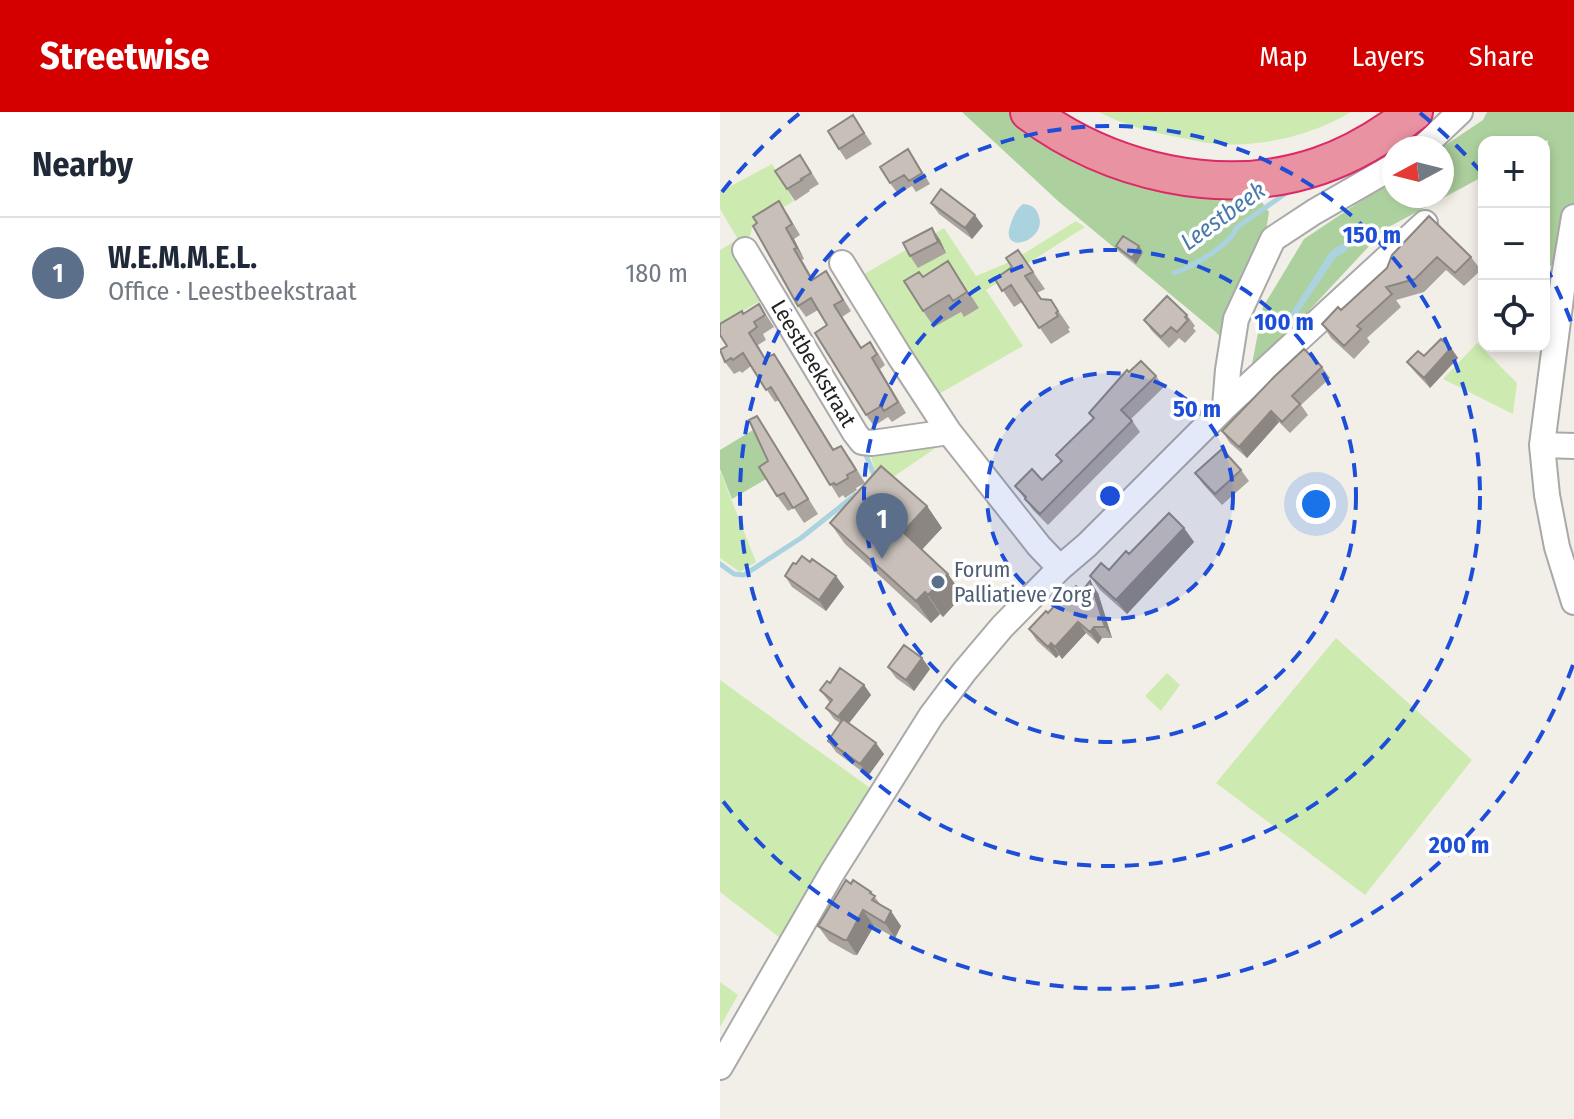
<!DOCTYPE html>
<meta charset="utf-8">
<style>
:root{--surface:#fff;--page:#f6f6f7;--text:#1f2937;--muted:#747a83;--line:#e0e1e3;--accent:#d40000}
body{margin:0;font-family:"Fira Sans Condensed",sans-serif;background:var(--page);color:var(--text)}
.controls{position:absolute;right:24px;top:24px;display:grid;overflow:hidden;border-radius:16px;box-shadow:0 4px 12px #0003}
.controls button{width:72px;height:72px;display:grid;place-items:center;padding:0;border:0;border-bottom:2px solid var(--line);background:var(--surface);color:var(--text);font:40px sans-serif}
.compass{position:absolute;left:662px;top:24px;width:72px;height:72px;border-radius:50%;background:var(--surface);box-shadow:0 4px 12px #0003;rotate:263deg}
.you{position:absolute;left:596px;top:392px;width:28px;height:28px;margin:-20px;border:6px solid #fff;border-radius:50%;background:#1a73e8;box-shadow:0 0 0 12px #1a73e833}
.badge{display:grid;place-items:center;width:52px;height:52px;border-radius:50%;background:var(--accent);color:#fff;font-size:26px;font-weight:700}
.pin{position:absolute;translate:-50% -66px;filter:drop-shadow(0 2px 4px #0008)}
.pin::after{content:'';position:absolute;top:42px;width:28px;height:24px;background:inherit;clip-path:polygon(0 0,100% 0,50% 100%)}
.list{margin:0;padding:0;list-style:none}
h2{display:flex;justify-content:space-between;align-items:center;height:104px;margin:0;padding:0 32px;font-size:34px}
h2 small{font-size:26px;font-weight:400;color:var(--muted)}
.list li{display:grid;grid-template-columns:52px 1fr auto;gap:24px;align-items:center;box-sizing:border-box;height:112px;padding:0 32px;border-top:2px solid var(--line)}
.list b{display:block;font-size:30px;white-space:nowrap}
.list p{margin:0;font-size:26px;white-space:nowrap;color:var(--muted)}
.list em{font-size:26px;font-style:normal;color:var(--muted)}
.icon{flex:none;width:44px;height:44px;fill:none;stroke:currentColor;stroke-width:2;stroke-linecap:round;stroke-linejoin:round}
.map{position:relative;flex:none;width:854px;height:1007px;overflow:hidden}
header{display:flex;align-items:center;gap:48px;box-sizing:border-box;height:112px;padding:0 40px;background:var(--accent);color:#fff}
header strong{font-size:38px}
nav{display:flex;gap:44px;margin-inline-start:auto;font-size:28px}
main{display:flex}
aside{flex:1;background:var(--surface)}
.map>svg:first-child{display:block}
.grass{fill:#cdebb0}
.forest{fill:#add19e}
.water{fill:#aad3df}
.lines{fill:none;stroke-linecap:round;stroke-linejoin:round}
.stream{stroke:#aad3df;stroke-width:5}
.minor-casing{stroke:#a9a9a9;stroke-width:28}
.highway-casing{stroke:#dc2a67;stroke-width:40}
.minor{stroke:#fff;stroke-width:24}
.highway{stroke:#e892a2;stroke-width:36}
.wall{fill:#aba49e}
.shaded-wall{fill:#8b8681}
.building{fill:#c7bfb8;stroke:#8b8681;stroke-width:2}
.ring{fill:none;stroke:#1d4ed8;stroke-width:4;stroke-dasharray:14 10}
.service-dot{fill:#5c6f8a;stroke:#fff;stroke-width:3}
.labels{text-anchor:middle;stroke-width:7;stroke-linejoin:round;paint-order:stroke}
.street-label{font-size:22px;fill:#222;stroke:#fff}
.service-label{font-size:22px;fill:#4e5e75;stroke:#fff;text-anchor:start}
.water-label{font-size:24px;font-style:italic;fill:#4a7aab;stroke:#fff}
.centre{fill:#1d4ed8;stroke:#fff;stroke-width:4}
.ring-label{font-size:24px;text-anchor:middle;font-weight:bold;fill:#1d4ed8;stroke:#fff;stroke-width:7;stroke-linejoin:round;paint-order:stroke}
</style>
<header>
<strong>Streetwise</strong>
<nav><a>Map</a><a>Layers</a><a>Share</a></nav>
</header>
<main>
<aside>
<h2>Nearby<small></small></h2>
<ul class="list">
<li><span class="badge" style="background:#5c6f8a">1</span><div><b>W.E.M.M.E.L.</b><p>Office · Leestbeekstraat</p></div><em>180 m</em></li>
</ul>
</aside>
<div class="map">
<svg width="854" height="1007" viewBox="0 0 854 1007">
<rect width="100%" height="100%" fill="#f2efe9"/>
<path class="grass" d="M379 0H631C592 23 545 35 499 32 487 32 474 28 462 26 434 21 405 14 379 0Z
M52 52 74 89 35 112 32 116 30 124 19 129 0 97V80Z
M356 109 365 115 266 178 303 234 217 283 139 165 224 116 256 164 292 149Z
M15 129 12 134 44 187 0 212V138Z
M757 231 797 271 793 302 723 267Z
M223 331 160 374 151 345 160 339Z
M0 361H1L36 450 20 460 0 446Z
M616 526 752 648 645 783 496 671Z
M447 561 460 573 441 599 425 584Z
M0 568 153 678 63 828 0 780Z
M0 870 18 883 0 915Z"/>
<path class="forest" d="M242 0H295L534 79 549 100 545 125 504 230 497 221 338 89Z
M767 0H854V153L824 154V100L828 28 823 30H764V64L665 117 530 262 543 195 584 127 674 67V84H722L721 36 763 8Z
M33 318 53 363 12 387 0 357V338Z"/>
<path class="water" d="M303 92C310 93 315 94 318 102 330 128 280 145 290 114 293 105 296 97 303 92Z
M628 131 629 134 625 140 616 145 570 213 566 209 610 140 621 132Z"/>
<g class="lines">
<path class="stream" d="M454 161C471 155 511 133 516 116L569 79
M146 343 156 368
M0 452 14 462 24 463 81 426 135 383"/>
<g class="minor-casing">
<path id="minor" d="M702 36 740 0
M854 105 843 170 822 333 827 383 837 435 854 490
M25 138 135 321 142 330 152 331 229 320
M122 151 180 245 229 320 319 434 340 456
M505 295 508 258 516 207 553 127 594 100 674 54
M822 333 854 334
M0 955 112 761 211 604 244 560 282 515 340 456 367 433 505 295 705 111"/>
</g>
<g class="highway-casing">
<path id="highway" d="M309 0C390 60 502 87 599 54 634 42 665 23 694 0"/>
</g>
<use href="#minor" class="minor"/>
<use href="#highway" class="highway"/>
</g>
<path class="wall" d="M133 3 152 32 126 48 119 37Z
M196 49 210 72 196 80 192 74 178 82 170 71Z
M88 55 99 72 89 78 90 79 75 89 67 77Z
M211 91 263 114 252 127 219 102Z
M67 101 80 123 74 127 84 147 82 148 93 167 106 159 131 199 122 205 141 236 158 241 165 253 160 257 186 301 172 310 168 305 154 314 146 303 107 213 98 198 86 205 78 194 33 114Z
M212 116 220 128 226 141 198 156 190 144Z
M396 134 423 140 416 152 400 140Z
M298 138 325 177 317 181 321 187 331 188 350 216 348 217 350 220 331 232 302 190 294 195 275 167 292 155Z
M672 143 751 145 761 158 744 174 726 158 704 180 676 188 681 195 647 226 650 230 634 247 611 226 602 212 621 198 667 156Z
M228 149 259 196 244 205 241 200 214 215 203 199V165Z
M39 192 54 215 43 222 46 228 38 233 46 247 54 242 114 338 130 346 145 371 136 376 137 378 125 386 123 383 119 386 59 288 55 290 31 254 22 261 20 259 14 262 5 250 7 234 23 202Z
M467 203 475 214 473 216 476 219 465 231 459 226 449 236 432 219 424 208Z
M731 236 738 246 710 276 694 259 687 250Z
M602 255 610 266 581 293 588 303 570 321 559 310 527 346 510 331 502 319Z
M409 260 436 264 444 275 411 307 420 320 328 413 313 398 295 374 322 368 341 350 336 343 373 307 369 301Z
M47 320 98 402 84 411 74 396 68 399 57 384 48 349Z
M521 358 529 369 502 393 483 372 475 361Z
M207 394 222 416 202 437 243 483 223 505 220 502 211 511 125 432 110 411Z
M464 416 474 430 407 502 380 478 370 464 389 458 409 442Z
M90 450 116 464 124 475 106 499 72 475 65 464 76 452Z
M351 479 378 481 392 526H382L378 532 366 521 342 547 339 543 336 546 317 529 309 517Z
M202 546 210 557 194 579 176 566 168 555Z
M110 571 144 573 151 583 129 611 164 642 148 664 116 640 108 629 120 611 114 607 106 596 110 591 100 578Z
M131 772 151 780 161 793 181 814 175 826 154 814 137 843H134L109 829 98 814Z"/>
<path class="shaded-wall" d="M255 103 263 114 252 127 245 116Z
M66 116 74 127 84 147 77 136Z
M212 116 220 128 226 141 218 130Z
M419 134 423 140 416 152 412 146Z
M731 236 738 246 710 276 704 266Z
M54 242 63 255 122 351 113 338Z
M551 299 559 310 527 346 519 335Z
M207 394 222 416 198 442 183 420Z
M464 416 474 430 407 502 396 488Z
M228 462 243 483 223 505 208 483Z
M116 464 124 475 106 499 99 488Z
M370 469 378 481 392 526 385 515Z
M205 480 220 502 211 511 196 489Z
M358 510 366 521 342 547 335 535Z
M374 515 382 526 378 532 370 520Z
M331 531 339 543 336 546 328 535Z
M202 546 210 557 194 579 186 568Z
M144 573 151 583 126 615 118 605Z
M156 631 164 642 148 664 140 652Z
M143 798 154 814 137 843 127 828Z
M171 799 181 814 175 826 165 811Z"/>
<path class="building" d="M133 3 144 21 119 37 108 19Z
M188 37 202 61 189 69 184 63 170 71 160 55Z
M80 43 91 61 81 67 82 68 67 77 55 59Z
M221 77 255 103 245 116 211 91Z
M59 89 72 112 66 116 77 136 74 137 92 168 106 159 123 188 114 193 141 236 150 230 157 242 152 246 178 290 164 299 161 294 146 303 95 221 107 213 91 186 78 194 33 114 37 111 33 105Z
M709 104 751 145 735 161 717 145 695 167 666 175 672 182 637 214 641 217 624 234 602 212 618 195 621 198 667 156 672 143Z
M212 116 218 130 190 144 183 131Z
M403 124 419 134 412 146 396 134Z
M298 138 313 160 305 164 321 187 331 188 338 199 336 201 338 204 319 216 291 173 282 179 275 167 292 155 286 146Z
M228 149 247 180 233 189 229 183 203 199 184 169 199 160 203 165Z
M447 184 467 203 465 205 468 208 457 220 451 215 441 225 424 208Z
M39 192 45 203 34 210 37 215 29 221 45 247 54 242 113 338 121 334 136 358 127 363 128 366 116 373 114 371 110 373 51 275 46 278 23 241 13 248 11 246 5 250 0 238 7 234 0 223V212L22 199 23 202Z
M721 227 731 236 704 266 687 250 698 239 704 244Z
M584 237 602 255 572 284 580 292 562 310 551 299 519 335 502 319 554 265Z
M421 249 436 264 401 298 412 309 320 402 305 387 306 385 295 374 312 357 322 368 342 349 336 343 374 306 369 301 407 258 409 260Z
M37 304 88 387 73 396 64 381 57 384 39 355 48 349 29 308Z
M502 337 521 358 495 382 475 361Z
M161 354 207 394 183 420 228 462 208 483 205 480 196 489 110 411Z
M449 401 464 416 396 488 370 464 381 451 389 458 406 439 409 442Z
M82 444 90 450 92 447 116 464 99 488 65 464 73 451 76 452Z
M370 469 385 515H374L370 520 358 510 335 535 331 531 328 535 309 517 326 499 328 501 349 478 351 479 356 474 362 479Z
M184 533 202 546 186 568 168 555Z
M120 556 144 573 118 605 106 596 112 588 100 578 107 569 110 571Z
M123 607 156 631 140 652 108 629Z
M126 768 131 772 133 768 151 780 150 781 155 784 152 788 171 799 165 811 143 798 127 828H124L98 814Z"/>
<circle cx="390" cy="384" r="123" fill="#1d4ed8" fill-opacity=".12"/>
<g class="ring">
<circle cx="390" cy="384" r="123"/>
<circle cx="390" cy="384" r="246"/>
<circle cx="390" cy="384" r="370"/>
<path d="M853 553A493 493 0 0 1 2 688M2 80A493 493 0 0 1 80 1M700 1A493 493 0 0 1 762 61M825 153A493 493 0 0 1 853 215"/>
</g>
<circle class="service-dot" cx="218" cy="470" r="8"/>
<g class="labels">
<g class="street-label">
<text transform="translate(94 251) rotate(59)" y="8">Leestbeekstraat</text>
</g>
<g class="service-label">
<text x="234" y="465">Forum<tspan x="234" dy="25">Palliatieve Zorg</tspan></text>
</g>
<g class="water-label">
<text transform="translate(503 104) rotate(-36)" y="8">Leestbeek</text>
</g>
</g>
<circle cx="390" cy="384" r="12" class="centre"/>
<g class="ring-label">
<text x="652" y="131">150 m</text>
<text x="564" y="218">100 m</text>
<text x="477" y="305">50 m</text>
<text x="739" y="741">200 m</text>
</g>
</svg>
<div class="controls">
<button>+</button>
<button>−</button>
<button><svg class="icon" aria-label="locate" viewBox="0 0 24 24"><circle cx="12" cy="12" r="6"/><path d="M12 2v4M12 18v4M2 12h4M18 12h4"/></svg></button>
</div>
<svg class="compass" viewBox="-18 -18 36 36"><path d="M0-13l5 13h-10z" fill="#e53935"/><path d="M0 13l5-13h-10z" fill="#747a83"/></svg>
<div class="you"></div>
<div class="pin badge" style="left:162px;top:447px;background:#5c6f8a">1</div>
</div>
</main>
